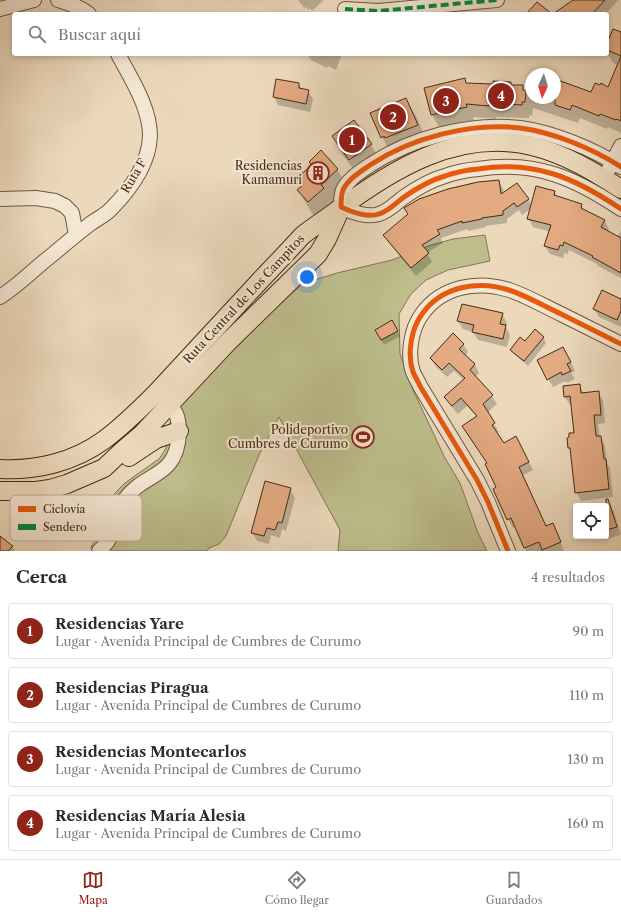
<!DOCTYPE html>
<html lang="es">
<meta charset="utf-8">
<style>
:root{--surface:#fff;--page:#f2f2f3;--text:#2b2b33;--muted:#7c7c81;--line:#e1e1e2;--accent:#8f2418}
body{margin:0;font-family:"Libre Caslon Text",serif;background:var(--page);color:var(--text)}
.controls{position:absolute;right:12px;bottom:12px;display:grid;overflow:hidden;border-radius:4px;box-shadow:0 2px 6px #0003}
.controls button{width:36px;height:36px;display:grid;place-items:center;padding:0;border:0;border-bottom:1px solid var(--line);background:var(--surface);color:var(--text);font:20px sans-serif}
.compass{position:absolute;left:525px;top:68px;width:36px;height:36px;border-radius:50%;background:var(--surface);box-shadow:0 2px 6px #0003;rotate:184deg}
.you{position:absolute;left:307px;top:277px;width:14px;height:14px;margin:-10px;border:3px solid #fff;border-radius:50%;background:#1a73e8;box-shadow:0 0 0 6px #1a73e833}
.badge{display:grid;place-items:center;width:26px;height:26px;border-radius:50%;background:var(--accent);color:#fff;font-size:13px;font-weight:700}
.pin{position:absolute;translate:-50% -50%;border:2px solid #fff;box-shadow:0 1px 4px #0006}
.list{margin:0;padding:0;list-style:none}
h2{display:flex;justify-content:space-between;align-items:center;height:52px;margin:0;padding:0 16px;font-size:17px}
h2 small{font-size:13px;font-weight:400;color:var(--muted)}
.list li{display:grid;grid-template-columns:26px 1fr auto;gap:12px;align-items:center;box-sizing:border-box;height:56px;margin:0 8px 8px;padding:0 8px;border:1px solid var(--line);border-radius:4px}
.list b{display:block;font-size:15px;white-space:nowrap}
.list p{margin:0;font-size:13px;white-space:nowrap;color:var(--muted)}
.list em{font-size:13px;font-style:normal;color:var(--muted)}
.icon{flex:none;width:22px;height:22px;fill:none;stroke:currentColor;stroke-width:2;stroke-linecap:round;stroke-linejoin:round}
.map{position:relative;flex:none;width:621px;height:551px;overflow:hidden}
.search{position:absolute;background:var(--surface);box-shadow:0 2px 6px #0003;left:12px;right:12px;top:12px;height:44px;display:flex;align-items:center;gap:10px;box-sizing:border-box;padding:0 14px;border-radius:4px;color:var(--muted);font-size:15px}
.sheet{height:308px;background:var(--surface)}
nav{display:flex;justify-content:space-around;align-items:center;box-sizing:border-box;height:56px;border-top:1px solid var(--line);background:var(--surface);font-size:11px;color:var(--muted)}
nav a{display:grid;justify-items:center;gap:2px}
nav .on{color:var(--accent)}
.map>svg:first-child{display:block}
.green{fill:#bebe8d;stroke:#817650}
.shadow{fill:#0003}
.building{fill:#e4aa82;stroke:#442d12}
.lines{fill:none;stroke-linecap:round;stroke-linejoin:round}
.minor-casing{stroke:#6e583c;stroke-width:16}
.major-casing{stroke:#442d12;stroke-width:20}
.minor{stroke:#f3e6d3;stroke-width:14}
.major{stroke:#ecd9bc;stroke-width:18}
.quiet{stroke:#00873e;stroke-width:4;stroke-dasharray:8 4;stroke-linecap:butt}
.cycleway-casing{stroke:#f3e6d3;stroke-width:8}
.cycleway{stroke:#e8590c;stroke-width:5}
.labels{text-anchor:middle;stroke-width:4;stroke-linejoin:round;paint-order:stroke}
.poi-label{font-size:12px;fill:#442d12;stroke:#f3e6d3;text-anchor:end}
.street-label{font-size:12px;fill:#442d12;stroke:#f3e6d3}
.key{fill:#f3e6d3;stroke:#beae99;stroke-width:1}
.key-label{font-size:11px;fill:#442d12}
</style>
<div class="map">
<svg width="621" height="551" viewBox="0 0 621 551">
<rect width="100%" height="100%" fill="#ecd9bc"/>
<filter id="stains"><feTurbulence type="fractalNoise" baseFrequency=".005" numOctaves="4"/><feColorMatrix values="0 0 0 0 .2 0 0 0 0 .09 0 0 0 0 .02 0 0 0 .5 -.17"/></filter>
<radialGradient id="worn" r=".72"><stop offset=".6" stop-color="#630" stop-opacity="0"/><stop offset="1" stop-color="#630" stop-opacity=".3"/></radialGradient>
<path class="green" d="M485 235 490 261 448 270 426 280 411 294 399 314 400 354 413 390 445 458 460 483 478 533 487 551H338L340 530 279 417 259 455 226 536 219 544 209 548 207 551H93L91 547 100 533 107 506 115 493 125 483 160 458 166 448 171 417 196 380 302 284 337 273 392 260 428 246 453 239Z"/>
<path class="shadow" d="M298 0H324L312 11 310 8 308 10 306 7 304 8Z
M575 0H618L606 14H554Z
M621 34V133L608 127 607 129 580 118 578 123 533 108 532 116 529 115V118L496 117V119L473 117 474 121 440 129 432 115 426 88 464 79 467 84 494 85 510 83 512 86H522L525 92H531V98H555V80L592 93 609 88 618 65 613 63 607 52V45Z
M307 54H342L336 70 328 66 327 68 311 60Z
M299 84 302 90 308 91 313 99 310 112 278 105 274 97Z
M406 99 418 120 429 146 398 159 397 157 394 159 382 137Z
M354 121 371 145 384 166 362 181 345 158 333 136Z
M310 162 337 169 350 191 321 223 311 212 299 191 304 185 300 177 312 165Z
M499 181 503 189 504 193 528 199 532 206 554 191 557 197 581 205 584 211 604 220 609 229 607 232 617 237 621 231V278L598 266 597 264 569 250 568 254 564 253 563 258 550 254 545 246 550 232 533 227 529 219 532 208 522 215 519 210 507 219V223L486 226V227L468 231 467 229 441 238 443 243 427 253 432 262 416 276 389 243 384 235Z
M621 300V327L599 317 594 309Z
M502 314 507 323 506 327 510 335 507 347 478 340 473 332 463 329 458 321Z
M392 322 400 336 384 345 376 330Z
M543 337 546 343 528 366 515 355 512 350 525 343Z
M463 344 468 352 465 356 475 365 479 373 475 377 492 396 497 404 487 413 499 432 497 433 504 444 521 446 533 470 522 476 546 527 557 533 564 551H526L515 526 513 528 508 519 498 488 488 464 468 434 477 417 467 406 458 414 450 405 445 397 464 380 454 371 447 377 436 367 431 359Z
M568 356 575 371 571 373 575 379 567 383 566 381 553 387 548 379Z
M579 385 584 394 598 392 603 401 605 423 598 424 600 437 605 445 607 464 610 468 613 497 581 501 576 492 571 451 569 448 575 434 572 405H570L565 397Z
M290 489 295 498 286 531 282 529 280 538 271 535 269 544 257 541 252 532Z
M609 503 614 512 621 535 603 540 600 536H606V506H600Z
M0 537 12 546 15 551H0Z"/>
<path class="building" d="M573 0H605L592 14H553Z
M537 2 552 14H526Z
M613 29 621 32V56L607 50V43Z
M621 56V121L617 119 616 120 600 114 599 116 572 105 570 110 555 105V79L591 92 595 83 600 85 601 83 608 87Z
M465 78 466 83 493 84V81L511 82V85H523V90L526 91 525 102H522V105L489 103V106L466 104 467 107 431 115 424 88Z
M276 79 299 83V88L309 90 306 104 273 97Z
M406 98 418 125 385 138 384 136 381 138 370 113Z
M354 120 372 144 349 160 332 136Z
M321 150 338 169 321 185 324 188 308 202 297 190 304 184 298 177 312 165 309 162Z
M499 180 501 194 517 183 529 199 517 207 514 203 503 211V215L482 218V219L462 223V221L437 230 440 234 422 245 429 253 411 268 383 235 408 214 404 208 419 199 448 189 478 182Z
M536 186 555 191 554 195 582 204 581 208 605 220 601 227 621 238V273L592 257 593 256 564 242 563 246 560 245 558 250 544 246 551 225 527 219Z
M602 290 621 299V311L617 320 593 309Z
M462 304 503 313 500 324 506 325 503 339 472 332 474 325 457 321Z
M392 320 398 331 381 340 375 330Z
M535 329 544 337 524 361 510 350 520 337 525 341Z
M453 333 464 344 459 349 475 364 470 370 493 395 483 404 495 423 492 425 504 443 516 436 529 462 519 467 546 526 553 523 561 542 542 550 539 542 524 548 511 518 507 520 493 489 496 487 485 464 487 463 462 426 477 416 461 398 452 406 444 397 465 378 449 363 442 370 430 358Z
M563 347 571 362 567 364 571 371 562 375 561 372 547 380 537 360Z
M580 384 581 393 599 391 601 415H594L596 436H601L604 459H606L609 489 575 493 570 448H568L567 438 569 437V433H574L570 396 564 397 563 386Z
M265 481 291 488 282 523 278 522 275 530 267 528 264 536 251 533Z
M606 499H608L617 527 606 530Z
M0 536 13 546 8 551H0Z"/>
<g class="lines">
<g class="minor-casing">
<path id="minor" d="M58 0C69 3 80 7 89 14
M0 9 34 0
M345 9 378 11 497 0
M621 167C594 149 552 132 520 128 470 122 411 138 370 165 360 172 348 179 343 190 341 195 341 201 341 207 351 212 368 218 379 214 389 211 397 202 404 197 417 188 431 180 445 176 456 172 467 170 478 169 535 160 575 178 621 209
M609 169 621 146
M0 199 36 198 55 201 65 206 72 213 76 235
M0 297C19 285 35 268 52 255 65 244 77 234 90 224 97 219 105 215 110 210 129 191 149 164 150 136 150 107 131 79 118 54
M99 551C102 548 107 544 109 539 116 527 113 513 124 500 145 471 177 479 179 433 179 416 176 409 163 399
M508 551 488 502 477 480 420 386C418 381 415 377 413 372 407 354 411 329 422 314 442 286 478 280 509 290 527 296 544 306 561 314 581 324 601 334 621 344"/>
</g>
<g class="major-casing">
<path id="major" d="M129 457 156 439 179 431
M0 469C36 471 74 462 104 440 123 426 140 409 156 393 189 357 222 322 255 286 266 274 277 263 288 251 293 246 298 240 303 235 313 227 324 220 335 212 391 170 458 128 532 146 565 154 593 171 621 189
M0 491H36L50 489 67 484 104 468 122 451 143 433 228 342 318 254 327 239 340 210"/>
</g>
<use href="#minor" class="minor"/>
<use href="#major" class="major"/>
<path class="quiet" d="M345 9 378 11 497 0"/>
<g class="cycleway-casing">
<path id="cycleway" d="M621 167C594 149 552 132 520 128 470 122 411 138 370 165 360 172 348 179 343 190 341 195 341 201 341 207 351 212 368 218 379 214 389 211 397 202 404 197 417 188 431 180 445 176 456 172 467 170 478 169 535 160 575 178 621 209
M508 551 488 502 477 480 420 386C418 381 415 377 413 372 407 354 411 329 422 314 442 286 478 280 509 290 527 296 544 306 561 314 581 324 601 334 621 344"/>
</g>
<use href="#cycleway" class="cycleway"/>
</g>
<defs>
<g id="building-ring" transform="scale(1.15)"><circle r="9.5" fill="#f3e6d3" stroke="#8f2418" stroke-width="1.5"/><path d="M-4-6H4V6H1V3H-1V6H-4ZM-2.5-4.3h1.7v1.8h-1.7ZM.8-4.3h1.7v1.8H.8ZM-2.5-1h1.7V.8h-1.7ZM.8-1h1.7V.8H.8Z" fill="#8f2418"/></g>
<g id="stadium-ring" transform="scale(1.15)"><circle r="9.5" fill="#f3e6d3" stroke="#8f2418" stroke-width="1.5"/><path d="M0-5a6.5 5 0 1 0 0 10a6.5 5 0 1 0 0-10ZM-3.5-1.8h7v3.6h-7Z" fill="#8f2418"/></g>
</defs>
<g fill-rule="evenodd">
<use href="#building-ring" x="318" y="173"/>
<use href="#stadium-ring" x="363" y="437"/>
</g>
<g class="labels">
<g class="poi-label">
<text x="302" y="170">Residencias<tspan x="302" dy="14">Kamamuri</tspan></text>
<text x="348" y="434">Polideportivo<tspan x="348" dy="14">Cumbres de Curumo</tspan></text>
</g>
<g class="street-label">
<text transform="translate(134 176) rotate(-59)" y="4">Ruta F</text>
<text transform="translate(244 299) rotate(-47)" y="4">Ruta Central de Los Campitos</text>
</g>
</g>
<rect x="10" y="495" width="132" height="46" rx="6" class="key"/>
<rect x="18" y="506" width="18" height="6" fill="#e8590c"/>
<rect x="18" y="524" width="18" height="6" fill="#00873e"/>
<g class="key-label">
<text x="43" y="513">Ciclovía</text>
<text x="43" y="531">Sendero</text>
</g>
<rect width="100%" height="100%" filter="url(#stains)"/>
<rect width="100%" height="100%" fill="url(#worn)"/>
</svg>
<div class="controls">
<button><svg class="icon" aria-label="locate" viewBox="0 0 24 24"><circle cx="12" cy="12" r="6"/><path d="M12 2v4M12 18v4M2 12h4M18 12h4"/></svg></button>
</div>
<svg class="compass" viewBox="-18 -18 36 36"><path d="M0-13l5 13h-10z" fill="#e53935"/><path d="M0 13l5-13h-10z" fill="#7c7c81"/></svg>
<div class="you"></div>
<div class="pin badge" style="left:352px;top:140px">1</div>
<div class="pin badge" style="left:393px;top:117px">2</div>
<div class="pin badge" style="left:446px;top:101px">3</div>
<div class="pin badge" style="left:501px;top:96px">4</div>
<div class="search"><svg class="icon" aria-label="search" viewBox="0 0 24 24"><circle cx="10" cy="10" r="6"/><path d="M15 15l6 6"/></svg>Buscar aquí</div>
</div>
<section class="sheet">
<h2>Cerca<small>4 resultados</small></h2>
<ul class="list">
<li><span class="badge">1</span><div><b>Residencias Yare</b><p>Lugar · Avenida Principal de Cumbres de Curumo</p></div><em>90 m</em></li>
<li><span class="badge">2</span><div><b>Residencias Piragua</b><p>Lugar · Avenida Principal de Cumbres de Curumo</p></div><em>110 m</em></li>
<li><span class="badge">3</span><div><b>Residencias Montecarlos</b><p>Lugar · Avenida Principal de Cumbres de Curumo</p></div><em>130 m</em></li>
<li><span class="badge">4</span><div><b>Residencias María Alesia</b><p>Lugar · Avenida Principal de Cumbres de Curumo</p></div><em>160 m</em></li>
</ul>
</section>
<nav>
<a class="on"><svg class="icon" aria-label="map" viewBox="0 0 24 24"><path d="M3 6l6-2 6 2 6-2v14l-6 2-6-2-6 2zM9 4v14M15 6v14"/></svg>Mapa</a>
<a><svg class="icon" aria-label="directions" viewBox="0 0 24 24"><path d="M12 3l9 9-9 9-9-9zM9 14v-3h6M13 9l2 2-2 2"/></svg>Cómo llegar</a>
<a><svg class="icon" aria-label="saved" viewBox="0 0 24 24"><path d="M7 4h10v16l-5-4-5 4z"/></svg>Guardados</a>
</nav>
